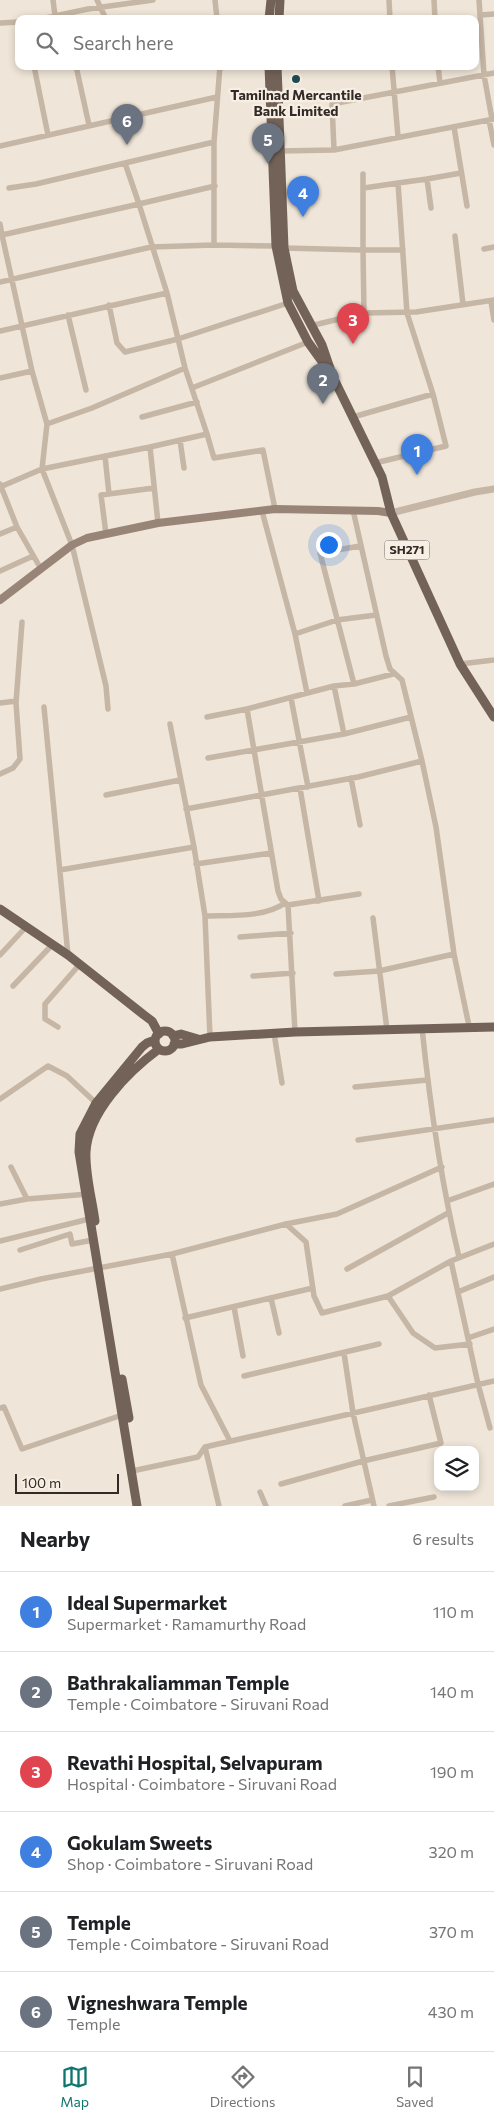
<!DOCTYPE html>
<meta charset="utf-8">
<style>
:root{--surface:#fff;--page:#f6f6f6;--text:#202124;--muted:#757577;--line:#e0e0e0;--accent:#0f766e}
body{margin:0;font-family:Commissioner,sans-serif;background:var(--page);color:var(--text)}
.controls{position:absolute;right:15px;bottom:15px;display:grid;overflow:hidden;border-radius:10px;box-shadow:0 2px 8px #0003}
.controls button{width:45px;height:45px;display:grid;place-items:center;padding:0;border:0;border-bottom:1px solid var(--line);background:var(--surface);color:var(--text);font:25px sans-serif}
.scale{position:absolute;left:15px;bottom:12px;width:104px;box-sizing:border-box;padding-left:5px;border:2px solid #322a26;border-top:0;font-size:14px;line-height:18px;white-space:nowrap;color:#322a26;-webkit-text-stroke:4px #f7efe4;paint-order:stroke}
.you{position:absolute;left:328px;top:544px;width:18px;height:18px;margin:-12px;border:4px solid #fff;border-radius:50%;background:#1a73e8;box-shadow:0 0 0 8px #1a73e833}
.badge{display:grid;place-items:center;width:32px;height:32px;border-radius:50%;background:var(--accent);color:#fff;font-size:16px;font-weight:700}
.pin{position:absolute;translate:-50% -41px;filter:drop-shadow(0 1px 2px #0008)}
.pin::after{content:'';position:absolute;top:26px;width:18px;height:15px;background:inherit;clip-path:polygon(0 0,100% 0,50% 100%)}
.list{margin:0;padding:0;list-style:none}
h2{display:flex;justify-content:space-between;align-items:center;height:65px;margin:0;padding:0 20px;font-size:21px}
h2 small{font-size:16px;font-weight:400;color:var(--muted)}
.list li{display:grid;grid-template-columns:32px 1fr auto;gap:15px;align-items:center;box-sizing:border-box;height:80px;padding:0 20px;border-top:1px solid var(--line)}
.list b{display:block;font-size:19px;white-space:nowrap}
.list p{margin:0;font-size:16px;white-space:nowrap;color:var(--muted)}
.list em{font-size:16px;font-style:normal;color:var(--muted)}
.icon{flex:none;width:28px;height:28px;fill:none;stroke:currentColor;stroke-width:2;stroke-linecap:round;stroke-linejoin:round}
.map{position:relative;flex:none;width:494px;height:1506px;overflow:hidden}
.search{position:absolute;background:var(--surface);box-shadow:0 2px 8px #0003;left:15px;right:15px;top:15px;height:55px;display:flex;align-items:center;gap:12px;box-sizing:border-box;padding:0 18px;border-radius:10px;color:var(--muted);font-size:19px}
.sheet{height:545px;background:var(--surface)}
nav{display:flex;justify-content:space-around;align-items:center;box-sizing:border-box;height:70px;border-top:1px solid var(--line);background:var(--surface);font-size:14px;color:var(--muted)}
nav a{display:grid;justify-items:center;gap:2px}
nav .on{color:var(--accent)}
.map>svg:first-child{display:block}
.lines{fill:none;stroke-linecap:round;stroke-linejoin:round}
.minor{stroke:#c6b6a5;stroke-width:5.5}
.tertiary{stroke:#c6b6a5;stroke-width:7}
.secondary{stroke:#998577;stroke-width:8}
.primary{stroke:#736258;stroke-width:9}
.poi-dot{fill:#1f4b50;stroke:#f7efe4;stroke-width:2}
.labels{text-anchor:middle;stroke-width:4.5;stroke-linejoin:round;paint-order:stroke}
.shield{fill:#f7efe4;stroke:#6d655f;stroke-width:1}
.shield-label{font-size:12px;font-weight:bold;fill:#322a26}
.poi-label{font-size:14px;font-weight:bold;fill:#322a26;stroke:#f7efe4}
</style>
<div class="map">
<svg width="494" height="1506" viewBox="0 0 494 1506">
<rect width="100%" height="100%" fill="#efe5d8"/>
<g class="lines">
<path class="minor" d="M53 0 55 16
M97 0 106 19
M215 0 217 19
M389 0 390 19
M434 0 435 19
M479 0 484 75 492 119
M481 15 494 14
M41 19 88 9 153 0
M0 23 19 22
M34 66 48 135
M76 66 89 125
M126 66H128
M392 66 398 137
M438 66 440 83
M489 120 494 145
M454 127 467 206
M214 142V245L276 246
M0 146 217 97
M334 150 332 104 494 73
M280 151 334 150 494 119
M363 174V250H403
M398 183 427 179
M9 188 36 184 125 163
M364 188 398 183 407 313 433 394 446 446 375 463
M431 208 427 179 461 173
M0 224 2 235H1
M455 236 463 304
M284 248 363 250 364 313 416 312 494 300
M484 249 494 247
M0 282 151 247 214 245
M491 301 494 320
M109 305 117 343 125 352 178 339 288 303
M68 315 86 390
M310 326 364 313
M0 331 167 293
M0 378 32 371
M192 388 308 342
M142 417 197 402
M353 417 433 394
M47 424 92 408 185 368
M207 434 214 458 263 450 275 509
M180 440 184 468
M105 456 109 494
M0 484 17 527 41 569
M0 487 42 469 150 447
M353 510 386 656 390 669 402 680 422 761 436 827 454 954 469 1026
M262 511 295 634 307 693
M158 523 150 447 207 434 185 368 167 293 139 204 215 186
M0 534 17 527
M106 534 101 495 154 488
M0 571 33 556
M295 634 337 620 376 615
M460 664 494 660
M354 684 320 553 360 546
M334 686 344 734
M291 698 308 787
M0 703 16 701
M44 707 68 955
M108 709 106 686 72 545 42 469 47 424 32 371 2 235 139 204 125 163 214 142 220 66
M207 717 247 709
M170 724 194 847 205 916 210 1037
M208 758 344 734 411 717
M0 774 13 768 20 759 16 703 22 622
M351 778 360 825
M300 788 319 901
M106 795 180 780
M186 809 358 777 422 761
M196 864 271 853
M60 870 194 847
M288 905 359 894
M205 916C230 915 264 918 285 903
M373 918 387 1030
M240 937 291 933
M0 955 26 927
M336 974 379 971 454 954
M253 976 293 973
M13 986 52 945
M58 1027 45 1019V1004L80 964
M422 1028C430 1105 441 1182 459 1257
M295 1032 288 905 281 899 278 891 247 709 334 686 354 684 393 674
M274 1033 282 1083
M355 1087 427 1080
M0 1099 48 1066 67 1076 96 1103
M358 1140 494 1120
M11 1167 27 1199
M447 1201 494 1184
M0 1204 27 1199 89 1194
M286 1224 306 1242 314 1296 322 1313 388 1296 413 1333 435 1348 470 1344
M0 1241 89 1219
M20 1250 70 1234 72 1244 93 1240
M172 1254 201 1385 230 1441
M451 1261 478 1384 490 1428
M347 1269 448 1213
M0 1289 41 1279 172 1254 286 1224 337 1214 442 1167
M458 1292 494 1277
M388 1296 451 1261 494 1244
M271 1298 279 1333
M234 1307 243 1356
M185 1318 313 1288
M468 1338 494 1329
M344 1353 353 1413 374 1506
M244 1376 379 1344
M0 1408 4 1407 22 1449 122 1415
M205 1447 219 1506
M132 1471 198 1457 205 1447 494 1381
M281 1484 363 1461 441 1443 429 1395
M260 1492 266 1506
M345 1506 372 1500
M389 1506 434 1497"/>
<path class="tertiary" d="M391 513 475 492 494 489"/>
<path class="secondary" d="M0 600 72 545 87 538 158 523 275 509 378 511 391 513"/>
<path class="primary" d="M269 19 271 0
M279 19 280 0
M269 66 276 246 288 303 308 342 326 367
M277 66 284 248 293 291 322 345 333 377 382 477 391 513 460 664 494 717
M0 909 68 955 144 1015 152 1021 159 1034
M155 1041a10 10 0 1 1 20 0a10 10 0 1 1-20 0Z
M173 1036 181 1034 198 1039
M174 1044H182L210 1037 295 1032 494 1027
M95 1221C92 1199 85 1174 86 1152 88 1112 128 1072 159 1049
M122 1379 129 1418
M137 1506 79 1152 80 1134 96 1103 142 1047 147 1043 155 1040"/>
</g>
<circle class="poi-dot" cx="296" cy="79" r="5"/>
<g class="labels">
<rect class="shield" x="384.5" y="540.5" width="45" height="19" rx="4"/>
<g class="shield-label">
<text x="407" y="554">SH271</text>
</g>
<g class="poi-label">
<text x="296" y="100">Tamilnad Mercantile<tspan x="296" dy="16">Bank Limited</tspan></text>
</g>
</g>
</svg>
<div class="controls">
<button><svg class="icon" aria-label="layers" viewBox="0 0 24 24"><path d="M12 4l9 5-9 5-9-5zM3 14l9 5 9-5"/></svg></button>
</div>
<div class="scale">100 m</div>
<div class="you"></div>
<div class="pin badge" style="left:417px;top:475px;background:#3f7fe0">1</div>
<div class="pin badge" style="left:323px;top:404px;background:#6b7280">2</div>
<div class="pin badge" style="left:353px;top:344px;background:#e0444e">3</div>
<div class="pin badge" style="left:303px;top:217px;background:#3f7fe0">4</div>
<div class="pin badge" style="left:268px;top:164px;background:#6b7280">5</div>
<div class="pin badge" style="left:127px;top:145px;background:#6b7280">6</div>
<div class="search"><svg class="icon" aria-label="search" viewBox="0 0 24 24"><circle cx="10" cy="10" r="6"/><path d="M15 15l6 6"/></svg>Search here</div>
</div>
<section class="sheet">
<h2>Nearby<small>6 results</small></h2>
<ul class="list">
<li><span class="badge" style="background:#3f7fe0">1</span><div><b>Ideal Supermarket</b><p>Supermarket · Ramamurthy Road</p></div><em>110 m</em></li>
<li><span class="badge" style="background:#6b7280">2</span><div><b>Bathrakaliamman Temple</b><p>Temple · Coimbatore - Siruvani Road</p></div><em>140 m</em></li>
<li><span class="badge" style="background:#e0444e">3</span><div><b>Revathi Hospital, Selvapuram</b><p>Hospital · Coimbatore - Siruvani Road</p></div><em>190 m</em></li>
<li><span class="badge" style="background:#3f7fe0">4</span><div><b>Gokulam Sweets</b><p>Shop · Coimbatore - Siruvani Road</p></div><em>320 m</em></li>
<li><span class="badge" style="background:#6b7280">5</span><div><b>Temple</b><p>Temple · Coimbatore - Siruvani Road</p></div><em>370 m</em></li>
<li><span class="badge" style="background:#6b7280">6</span><div><b>Vigneshwara Temple</b><p>Temple</p></div><em>430 m</em></li>
</ul>
</section>
<nav>
<a class="on"><svg class="icon" aria-label="map" viewBox="0 0 24 24"><path d="M3 6l6-2 6 2 6-2v14l-6 2-6-2-6 2zM9 4v14M15 6v14"/></svg>Map</a>
<a><svg class="icon" aria-label="directions" viewBox="0 0 24 24"><path d="M12 3l9 9-9 9-9-9zM9 14v-3h6M13 9l2 2-2 2"/></svg>Directions</a>
<a><svg class="icon" aria-label="saved" viewBox="0 0 24 24"><path d="M7 4h10v16l-5-4-5 4z"/></svg>Saved</a>
</nav>
